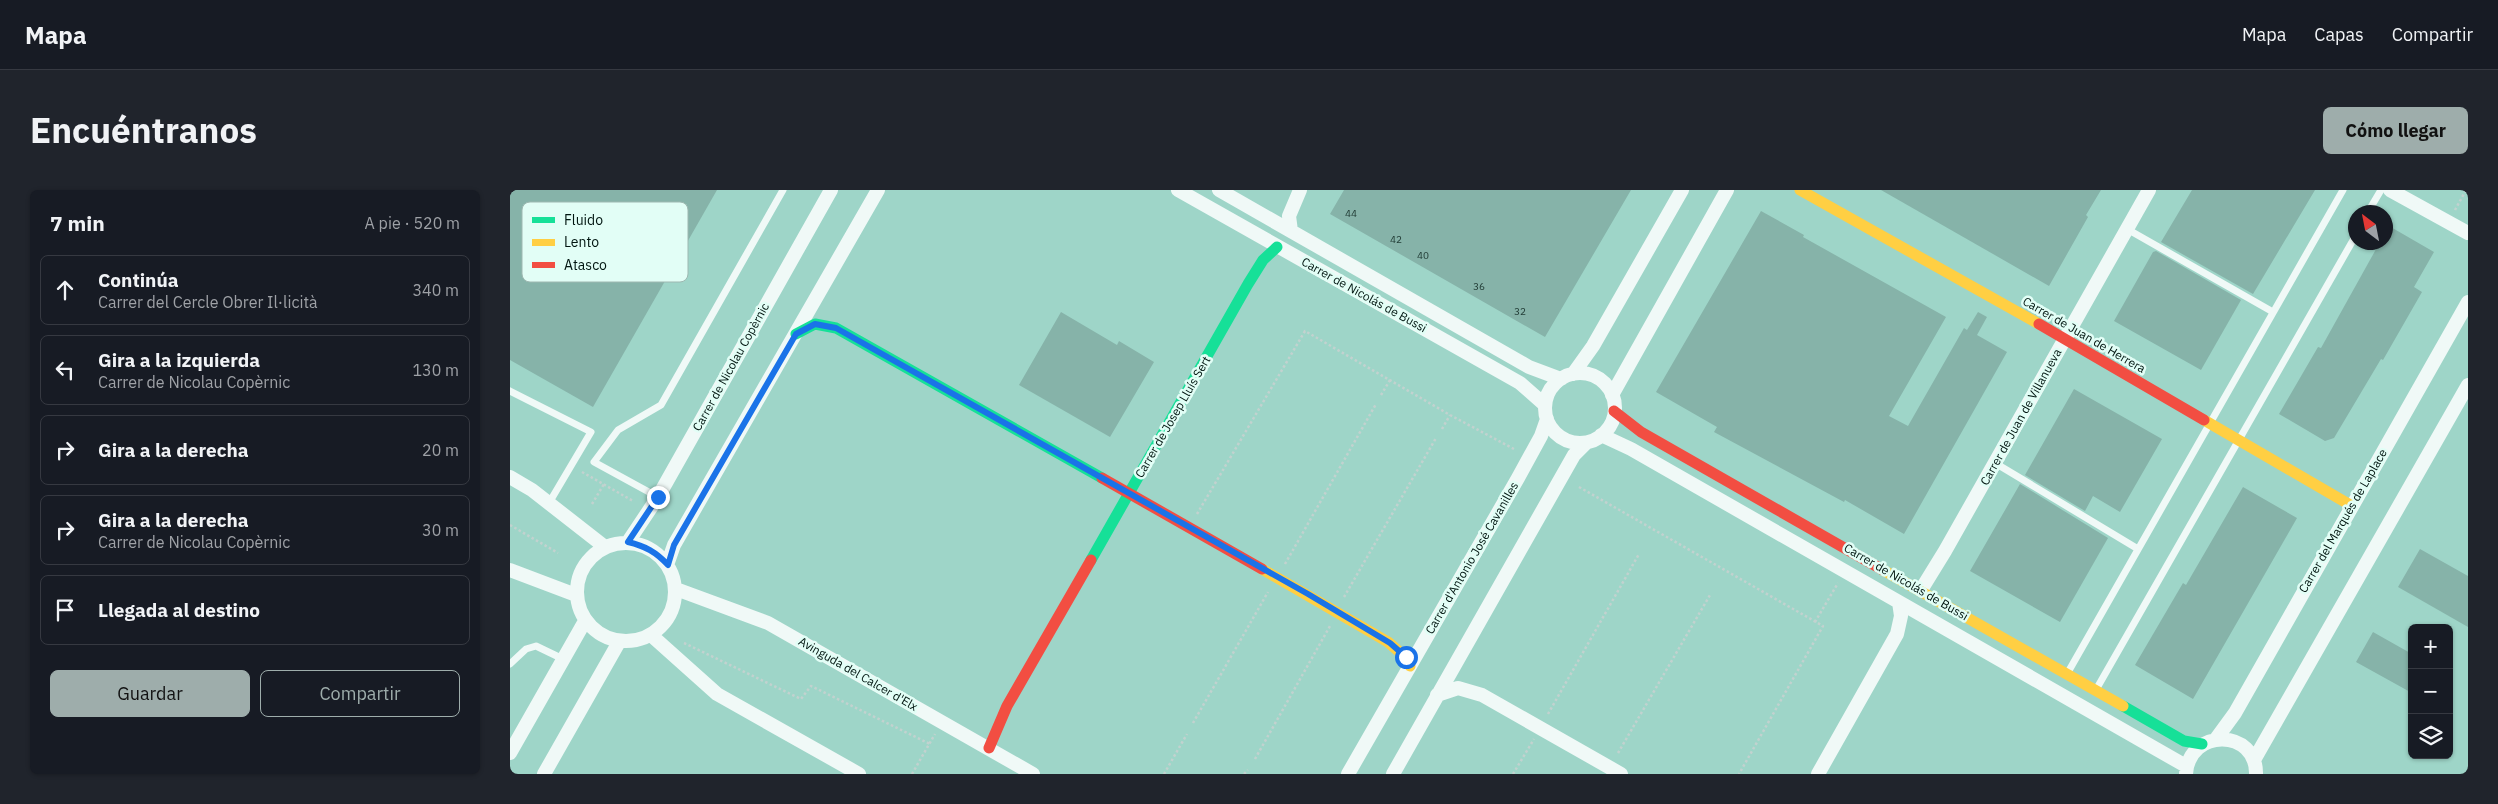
<!DOCTYPE html>
<html lang="es">
<meta charset="utf-8">
<style>
:root{--surface:#171b24;--page:#20242c;--text:#f1f3f6;--muted:#9ea1a6;--line:#363941;--accent:#9eadab}
body{margin:0;font-family:"IBM Plex Sans",sans-serif;background:var(--page);color:var(--text)}
.controls{position:absolute;right:15px;bottom:15px;display:grid;overflow:hidden;border-radius:8px;box-shadow:0 1px 4px #0004}
.controls button{width:45px;height:45px;display:grid;place-items:center;padding:0;border:0;border-bottom:1px solid var(--line);background:var(--surface);color:var(--text);font:25px sans-serif}
.compass{position:absolute;left:1838px;top:15px;width:45px;height:45px;border-radius:50%;background:var(--surface);box-shadow:0 1px 4px #0004;rotate:328deg}
.stop{position:absolute;width:15px;height:15px;margin:-11px;border:4px solid #1a73e8;border-radius:50%;background:#fff}
.stop.end{background:#1a73e8;border-color:#fff;box-shadow:0 1px 5px #0008}
.list{margin:0;padding:0;list-style:none}
h2{display:flex;justify-content:space-between;align-items:center;height:65px;margin:0;padding:0 20px;font-size:21px}
h2 small{font-size:16px;font-weight:400;color:var(--muted)}
.list li{display:grid;grid-template-columns:32px 1fr auto;gap:15px;align-items:center;box-sizing:border-box;height:70px;margin:0 10px 10px;padding:0 10px;border:1px solid var(--line);border-radius:8px}
.list b{display:block;font-size:19px;white-space:nowrap}
.list p{margin:0;font-size:16px;white-space:nowrap;color:var(--muted)}
.list em{font-size:16px;font-style:normal;color:var(--muted)}
.actions{display:flex;gap:10px;padding:15px 20px}
.actions a{flex:1;padding:11px 0;border:1px solid var(--accent);border-radius:8px;text-align:center;font-size:18px;color:var(--accent)}
.actions .main{background:var(--accent);color:#111}
.icon{flex:none;width:28px;height:28px;fill:none;stroke:currentColor;stroke-width:2;stroke-linecap:round;stroke-linejoin:round}
.map{position:relative;flex:none;width:1958px;height:584px;overflow:hidden;border-radius:8px}
header{display:flex;align-items:center;gap:30px;box-sizing:border-box;height:70px;padding:0 25px;background:var(--surface);border-bottom:1px solid var(--line)}
header strong{font-size:24px}
nav{display:flex;gap:28px;margin-inline-start:auto;font-size:18px}
.intro{display:flex;align-items:center;justify-content:space-between;box-sizing:border-box;height:120px;padding:0 30px}
h1{margin:0;font-size:35px}
.button{padding:12px 22px;border-radius:8px;background:var(--accent);color:#111;font-size:18px;font-weight:700}
main{display:flex;gap:30px;padding:0 30px}
aside{flex:1;background:var(--surface);border-radius:8px;box-shadow:0 1px 4px #0004}
.map>svg:first-child{display:block}
.building{fill:#86b3a9}
.lines{fill:none;stroke-linecap:round;stroke-linejoin:round}
.path{stroke:#c2d2cf;stroke-width:2.5;stroke-dasharray:2.5 2.5;stroke-linecap:butt}
.lane{stroke:#f0f9f7;stroke-width:7}
.street{stroke:#f0f9f7;stroke-width:14}
.fast{stroke:#16e098;stroke-width:11}
.slow{stroke:#ffcf43;stroke-width:11}
.jam{stroke:#f24e42;stroke-width:11}
.route{stroke:#1a73e8;stroke-width:6}
.labels{text-anchor:middle;stroke-width:5;stroke-linejoin:round;paint-order:stroke}
.number-label{font-size:10px;fill:#223c36}
.street-label{font-size:12px;fill:#011510;stroke:#e2fef6}
.key{fill:#e2fef6;stroke:#9eb8b1;stroke-width:1}
.key-label{font-size:14px;fill:#011510}
</style>
<header>
<strong>Mapa</strong>
<nav><a>Mapa</a><a>Capas</a><a>Compartir</a></nav>
</header>
<div class="intro"><h1>Encuéntranos</h1><a class="button">Cómo llegar</a></div>
<main>
<aside>
<h2>7 min<small>A pie · 520 m</small></h2>
<ul class="list">
<li><svg class="icon" aria-label="ahead" viewBox="0 0 24 24"><path d="M12 20V5M6 11l6-6 6 6"/></svg><div><b>Continúa</b><p>Carrer del Cercle Obrer Il·licità</p></div><em>340 m</em></li>
<li><svg class="icon" aria-label="left" viewBox="0 0 24 24"><path d="M17 20v-9H6M10 6l-5 5 5 5"/></svg><div><b>Gira a la izquierda</b><p>Carrer de Nicolau Copèrnic</p></div><em>130 m</em></li>
<li><svg class="icon" aria-label="right" viewBox="0 0 24 24"><path d="M7 20v-9h11M14 6l5 5-5 5"/></svg><div><b>Gira a la derecha</b></div><em>20 m</em></li>
<li><svg class="icon" aria-label="right" viewBox="0 0 24 24"><path d="M7 20v-9h11M14 6l5 5-5 5"/></svg><div><b>Gira a la derecha</b><p>Carrer de Nicolau Copèrnic</p></div><em>30 m</em></li>
<li><svg class="icon" aria-label="arrive" viewBox="0 0 24 24"><path d="M6 21V4h12l-3 4 3 4H6"/></svg><div><b>Llegada al destino</b></div></li>
</ul>
<div class="actions"><a class="main">Guardar</a><a>Compartir</a></div>
</aside>
<div class="map">
<svg width="1958" height="584" viewBox="0 0 1958 584">
<rect width="100%" height="100%" fill="#9ed5c8"/>
<path class="building" d="M0 0H207L83 217 0 170Z
M834 0H1121L1035 147 820 24Z
M1371 0H1591L1576 25 1578 27 1539 96Z
M1682 0H1805L1743 104 1651 52Z
M1251 21 1294 45 1293 47 1436 127 1379 226 1398 236 1454 138 1457 140 1468 122 1477 127 1467 145 1497 162 1394 344 1335 310 1334 312 1204 242 1207 237 1146 202Z
M1879 36 1924 62 1904 97 1912 102 1873 170 1871 169 1824 248 1815 251 1769 224 1808 157 1811 158 1870 52H1876V43Z
M1646 61 1731 110 1691 180 1604 131 1643 62Z
M551 122 607 155 609 151 644 172 600 247 509 195Z
M1564 199 1652 249 1610 322 1583 306 1575 321 1515 285Z
M1510 294 1598 348 1550 432 1460 381Z
M1733 297 1787 328 1683 509 1625 475 1673 393 1676 395Z
M1910 359 1958 386V437L1888 397Z
M1863 442 1902 464V503L1846 472Z"/>
<g class="lines">
<path class="path" d="M1945 20 1956 0
M871 205 880 190
M932 239 940 225
M72 282 123 311
M1069 297 1313 436 1229 584
M82 314 94 294
M687 324 795 141 940 225 1004 259
M0 335 48 363
M775 374 866 214
M834 407 926 248
M1305 432 1328 393
M174 453 291 509 301 496 420 554
M1038 524 1129 364
M683 533 758 402
M1108 563 1200 405
M745 569 820 436
M402 584 425 544
M654 584 677 544
M734 584 738 580
M1003 584 1024 549"/>
<path class="lane" d="M1858 22 1871 0
M1617 39 1763 122
M0 201 81 242 39 313
M1485 273 1628 359
M148 307 84 272 108 240 151 215 273 0
M0 474 16 459 26 456 53 469
M1557 484 1833 0
M1587 498 1846 45"/>
<path class="street" d="M668 0 1010 193 1035 215
M709 0 1019 177 1051 189
M1880 0 1958 43
M781 41 779 26 790 0
M1035 218a35 35 0 1 1 70 0a35 35 0 1 1-70 0Z
M1063 184 1083 156 1172 0
M1102 205 1217 0
M1091 245 1121 259 1676 576
M0 287 22 300 95 357
M118 352 148 307 321 0
M67 402a49 49 0 1 1 98 0a49 49 0 1 1-98 0Z
M157 375 164 355 368 0
M0 380 66 405
M166 399 258 433 523 584
M1411 400 1435 361 1639 0
M141 445 207 504 349 584
M927 505 948 498 972 505 1111 584
M1706 549 1725 523 1958 112
M0 563 75 431
M1744 570 1958 195
M34 584 109 452
M838 584 1008 288 1031 246 1037 229
M883 584 1064 265 1076 253
M1308 584 1387 444 1391 426 1389 412
M1676 584C1679 537 1747 539 1746 584"/>
<path class="fast" d="M286 144 305 134 326 138 592 288
M581 370 738 94 753 70 767 57
M1613 516 1674 551 1692 554"/>
<path class="slow" d="M1290 0 1529 134
M1694 230 1842 316
M752 379 878 452 893 465 900 476
M1373 380 1613 516"/>
<path class="jam" d="M1529 134 1694 230
M1104 221 1131 242 1373 380
M592 288 752 379
M479 558 497 516 581 370"/>
</g>
<g class="lines">
<path class="route" d="M148 307 118 352C135 356 146 362 158 375L164 355 286 144 305 134 326 138 798 404 880 453 896 467"/>
</g>
<g class="labels">
<g class="number-label">
<text x="841" y="27">44</text>
<text x="886" y="53">42</text>
<text x="913" y="69">40</text>
<text x="969" y="100">36</text>
<text x="1010" y="125">32</text>
</g>
<g class="street-label">
<text transform="translate(854 105) rotate(29)" y="4">Carrer de Nicolás de Bussi</text>
<text transform="translate(1574 145) rotate(30)" y="4">Carrer de Juan de Herrera</text>
<text transform="translate(221 177) rotate(-61)" y="4">Carrer de Nicolau Copèrnic</text>
<text transform="translate(663 227) rotate(-60)" y="4">Carrer de Josep Lluís Sert</text>
<text transform="translate(1511 227) rotate(-61)" y="4">Carrer de Juan de Villanueva</text>
<text transform="translate(1833 331) rotate(-60)" y="4">Carrer del Marqués de Laplace</text>
<text transform="translate(962 368) rotate(-60)" y="4">Carrer d'Antonio José Cavanilles</text>
<text transform="translate(1396 392) rotate(30)" y="4">Carrer de Nicolás de Bussi</text>
<text transform="translate(348 484) rotate(30)" y="4">Avinguda del Calcer d'Elx</text>
</g>
</g>
<rect x="12" y="12" width="166" height="80" rx="8" class="key"/>
<rect x="22" y="27" width="23" height="6" fill="#16e098"/>
<rect x="22" y="49" width="23" height="7" fill="#ffcf43"/>
<rect x="22" y="72" width="23" height="6" fill="#f24e42"/>
<g class="key-label">
<text x="54" y="35">Fluido</text>
<text x="54" y="57">Lento</text>
<text x="54" y="80">Atasco</text>
</g>
</svg>
<div class="controls">
<button>+</button>
<button>−</button>
<button><svg class="icon" aria-label="layers" viewBox="0 0 24 24"><path d="M12 4l9 5-9 5-9-5zM3 14l9 5 9-5"/></svg></button>
</div>
<svg class="compass" viewBox="-18 -18 36 36"><path d="M0-13l5 13h-10z" fill="#e53935"/><path d="M0 13l5-13h-10z" fill="#9ea1a6"/></svg>
<div class="stop" style="left:896px;top:467px"></div>
<div class="stop end" style="left:148px;top:307px"></div>
</div>
</main>
